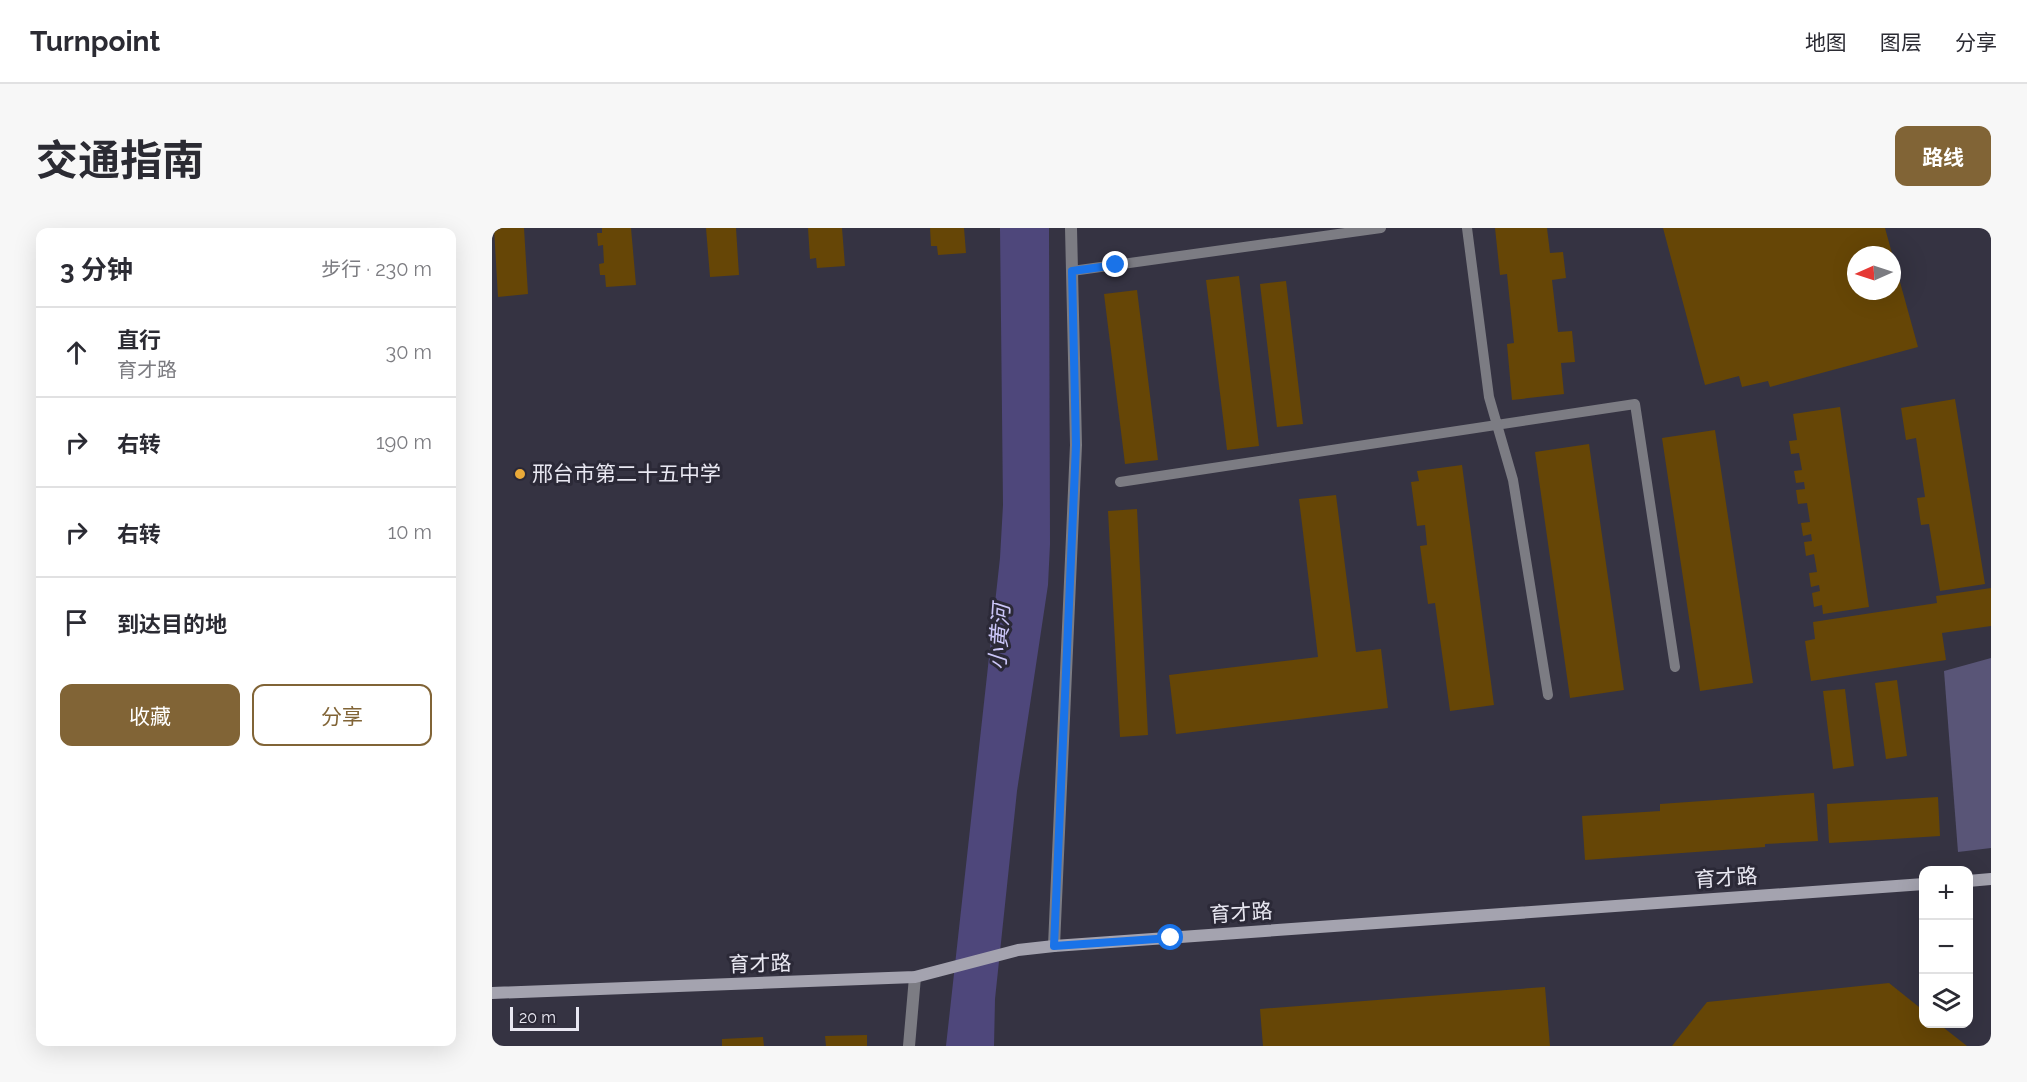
<!DOCTYPE html>
<html lang="zh">
<meta charset="utf-8">
<style>
:root{--surface:#fff;--page:#f7f7f7;--text:#2b2b33;--muted:#7c7c81;--line:#e1e1e2;--accent:#816436}
body{margin:0;font-family:Raleway,"Noto Sans SC",sans-serif;background:var(--page);color:var(--text)}
.controls{position:absolute;right:18px;bottom:18px;display:grid;overflow:hidden;border-radius:12px;box-shadow:0 6px 24px #0002}
.controls button{width:54px;height:54px;display:grid;place-items:center;padding:0;border:0;border-bottom:2px solid var(--line);background:var(--surface);color:var(--text);font:30px sans-serif}
.compass{position:absolute;left:1355px;top:18px;width:54px;height:54px;border-radius:50%;background:var(--surface);box-shadow:0 6px 24px #0002;rotate:267deg}
.scale{position:absolute;left:18px;bottom:15px;width:69px;box-sizing:border-box;padding-left:6px;border:3px solid #e9e8f2;border-top:0;font-size:16px;line-height:21px;white-space:nowrap;color:#e9e8f2;-webkit-text-stroke:4px #2b2937;paint-order:stroke}
.stop{position:absolute;width:18px;height:18px;margin:-14px;border:4px solid #1a73e8;border-radius:50%;background:#fff}
.stop.end{background:#1a73e8;border-color:#fff;box-shadow:0 2px 6px #0008}
.list{margin:0;padding:0;list-style:none}
h2{display:flex;justify-content:space-between;align-items:center;height:78px;margin:0;padding:0 24px;font-size:26px}
h2 small{font-size:20px;font-weight:400;color:var(--muted)}
.list li{display:grid;grid-template-columns:39px 1fr auto;gap:18px;align-items:center;box-sizing:border-box;height:90px;padding:0 24px;border-top:2px solid var(--line)}
.list b{display:block;font-size:22px;white-space:nowrap}
.list p{margin:0;font-size:20px;white-space:nowrap;color:var(--muted)}
.list em{font-size:20px;font-style:normal;color:var(--muted)}
.actions{display:flex;gap:12px;padding:18px 24px}
.actions a{flex:1;padding:14px 0;border:2px solid var(--accent);border-radius:12px;text-align:center;font-size:21px;color:var(--accent)}
.actions .main{background:var(--accent);color:#fff}
.icon{flex:none;width:33px;height:33px;fill:none;stroke:currentColor;stroke-width:2;stroke-linecap:round;stroke-linejoin:round}
.map{position:relative;flex:none;width:1499px;height:818px;overflow:hidden;border-radius:12px}
header{display:flex;align-items:center;gap:36px;box-sizing:border-box;height:84px;padding:0 30px;background:var(--surface);border-bottom:2px solid var(--line)}
header strong{font-size:28px}
nav{display:flex;gap:33px;margin-inline-start:auto;font-size:21px}
.intro{display:flex;align-items:center;justify-content:space-between;box-sizing:border-box;height:144px;padding:0 36px}
h1{margin:0;font-size:42px}
.button{padding:15px 27px;border-radius:12px;background:var(--accent);color:#fff;font-size:21px;font-weight:700}
main{display:flex;gap:36px;padding:0 36px}
aside{flex:1;background:var(--surface);border-radius:12px;box-shadow:0 6px 24px #0002}
.map>svg:first-child{display:block}
.green{fill:#595577}
.water{fill:#4e477b}
.building{fill:#664606;fill-rule:evenodd}
.lines{fill:none;stroke-linecap:round;stroke-linejoin:round}
.lane{stroke:#7c7c83;stroke-width:10}
.street{stroke:#7c7c83;stroke-width:12}
.secondary{stroke:#a4a3af;stroke-width:12}
.route{stroke:#1a73e8;stroke-width:8}
.poi-dot{fill:#eaaa39;stroke:#2b2937;stroke-width:2}
.labels{text-anchor:middle;stroke-width:6;stroke-linejoin:round;paint-order:stroke}
.poi-label{font-size:21px;fill:#e9e8f2;stroke:#2b2937;text-anchor:start}
.street-label{font-size:21px;fill:#e9e8f2;stroke:#2b2937}
.water-label{font-size:22px;font-style:italic;fill:#cbc6f8;stroke:#2b2937}
</style>
<header>
<strong>Turnpoint</strong>
<nav><a>地图</a><a>图层</a><a>分享</a></nav>
</header>
<div class="intro"><h1>交通指南</h1><a class="button">路线</a></div>
<main>
<aside>
<h2>3 分钟<small>步行 · 230 m</small></h2>
<ul class="list">
<li><svg class="icon" aria-label="ahead" viewBox="0 0 24 24"><path d="M12 20V5M6 11l6-6 6 6"/></svg><div><b>直行</b><p>育才路</p></div><em>30 m</em></li>
<li><svg class="icon" aria-label="right" viewBox="0 0 24 24"><path d="M7 20v-9h11M14 6l5 5-5 5"/></svg><div><b>右转</b></div><em>190 m</em></li>
<li><svg class="icon" aria-label="right" viewBox="0 0 24 24"><path d="M7 20v-9h11M14 6l5 5-5 5"/></svg><div><b>右转</b></div><em>10 m</em></li>
<li><svg class="icon" aria-label="arrive" viewBox="0 0 24 24"><path d="M6 21V4h12l-3 4 3 4H6"/></svg><div><b>到达目的地</b></div></li>
</ul>
<div class="actions"><a class="main">收藏</a><a>分享</a></div>
</aside>
<div class="map">
<svg width="1499" height="818" viewBox="0 0 1499 818">
<rect width="100%" height="100%" fill="#353342"/>
<path class="green" d="M1499 430V620L1466 624 1452 443Z"/>
<path class="water" d="M508 0H557L558 316 556 357 525 563 503 771 502 818H454L508 330 511 277Z"/>
<path class="building" d="M2 0H32L36 66 6 69Z
M110 0H139L144 57 114 59 113 47H108L107 36 112 35 111 17 106 18 105 5H110Z
M214 0H244L247 47 218 49Z
M316 0H350L353 38 325 40 324 30 318 31Z
M438 0H472L474 25 446 27 445 18H439Z
M1003 0H1055L1058 25 1071 24 1074 50 1060 52 1066 104 1080 103 1083 134 1069 135 1072 166 1020 172 1015 116 1022 115 1015 46 1008 47Z
M1171 0H1393L1426 119 1278 159 1276 153 1250 159 1247 148 1213 157ZM1364 27H1401L1400 63H1364Z
M747 48 767 218 735 222 714 52Z
M794 53 811 196 785 199 768 56Z
M645 62 666 232 633 236 612 66Z
M1463 171 1493 356 1448 363 1437 296 1429 297 1425 270 1433 269 1424 210 1414 212 1409 180Z
M1348 179 1377 379 1331 386 1330 377 1322 379 1320 365 1328 363 1327 357 1319 359 1317 345 1325 344 1322 326 1314 328 1312 314 1320 313 1319 306 1311 308 1309 295 1318 294 1315 275 1306 276 1304 262 1313 261 1312 254 1304 255 1302 243 1310 242 1307 225 1299 226 1297 213 1305 212 1301 186Z
M1223 202 1261 455 1208 463 1170 210Z
M1097 216 1132 462 1078 470 1043 224Z
M970 237 1002 477 958 483 943 375 936 376 928 318 935 317 933 297 925 298 919 254 927 253 925 243Z
M844 267 864 424 889 421 896 480 684 506 677 447 826 429 807 271Z
M645 281 656 507 628 509 616 283Z
M1499 360V398L1450 405 1454 432 1319 453 1313 413 1323 411 1321 394 1445 375 1444 368Z
M1405 452 1415 528 1394 531 1383 455Z
M1353 461 1362 538 1341 541 1331 463Z
M1322 565 1326 613 1273 616V619L1093 632 1090 588 1168 583V576Z
M1446 569 1448 608 1337 615 1335 576Z
M1397 755 1432 783V796H1447L1475 818H1180L1215 774Z
M1053 759 1058 818H771L768 781Z
M375 807V818H334L333 808Z
M271 809 272 818H230V811Z"/>
<g class="lines">
<path class="lane" d="M975 0 997 169 1021 252 1056 467
M580 43 889 0
M628 254 1143 176 1183 439"/>
<path class="street" d="M562 718 584 217 579 0
M417 818 423 749"/>
<path class="secondary" d="M1476 653 1499 651
M0 765 423 749 526 722 562 718 1432 656"/>
</g>
<g class="lines">
<path class="route" d="M624 37 580 43 584 217 562 718 679 710"/>
</g>
<circle class="poi-dot" cx="28" cy="246" r="6"/>
<g class="labels">
<g class="poi-label">
<text x="40" y="253">邢台市第二十五中学</text>
</g>
<g class="street-label">
<text transform="translate(1234 650) rotate(-4)" y="7">育才路</text>
<text transform="translate(749 685) rotate(-4)" y="7">育才路</text>
<text transform="translate(268 736) rotate(-2)" y="7">育才路</text>
</g>
<g class="water-label">
<text transform="translate(507 409) rotate(-86)" y="8">小黄河</text>
</g>
</g>
</svg>
<div class="controls">
<button>+</button>
<button>−</button>
<button><svg class="icon" aria-label="layers" viewBox="0 0 24 24"><path d="M12 4l9 5-9 5-9-5zM3 14l9 5 9-5"/></svg></button>
</div>
<svg class="compass" viewBox="-18 -18 36 36"><path d="M0-13l5 13h-10z" fill="#e53935"/><path d="M0 13l5-13h-10z" fill="#7c7c81"/></svg>
<div class="scale">20 m</div>
<div class="stop" style="left:679px;top:710px"></div>
<div class="stop end" style="left:624px;top:37px"></div>
</div>
</main>
